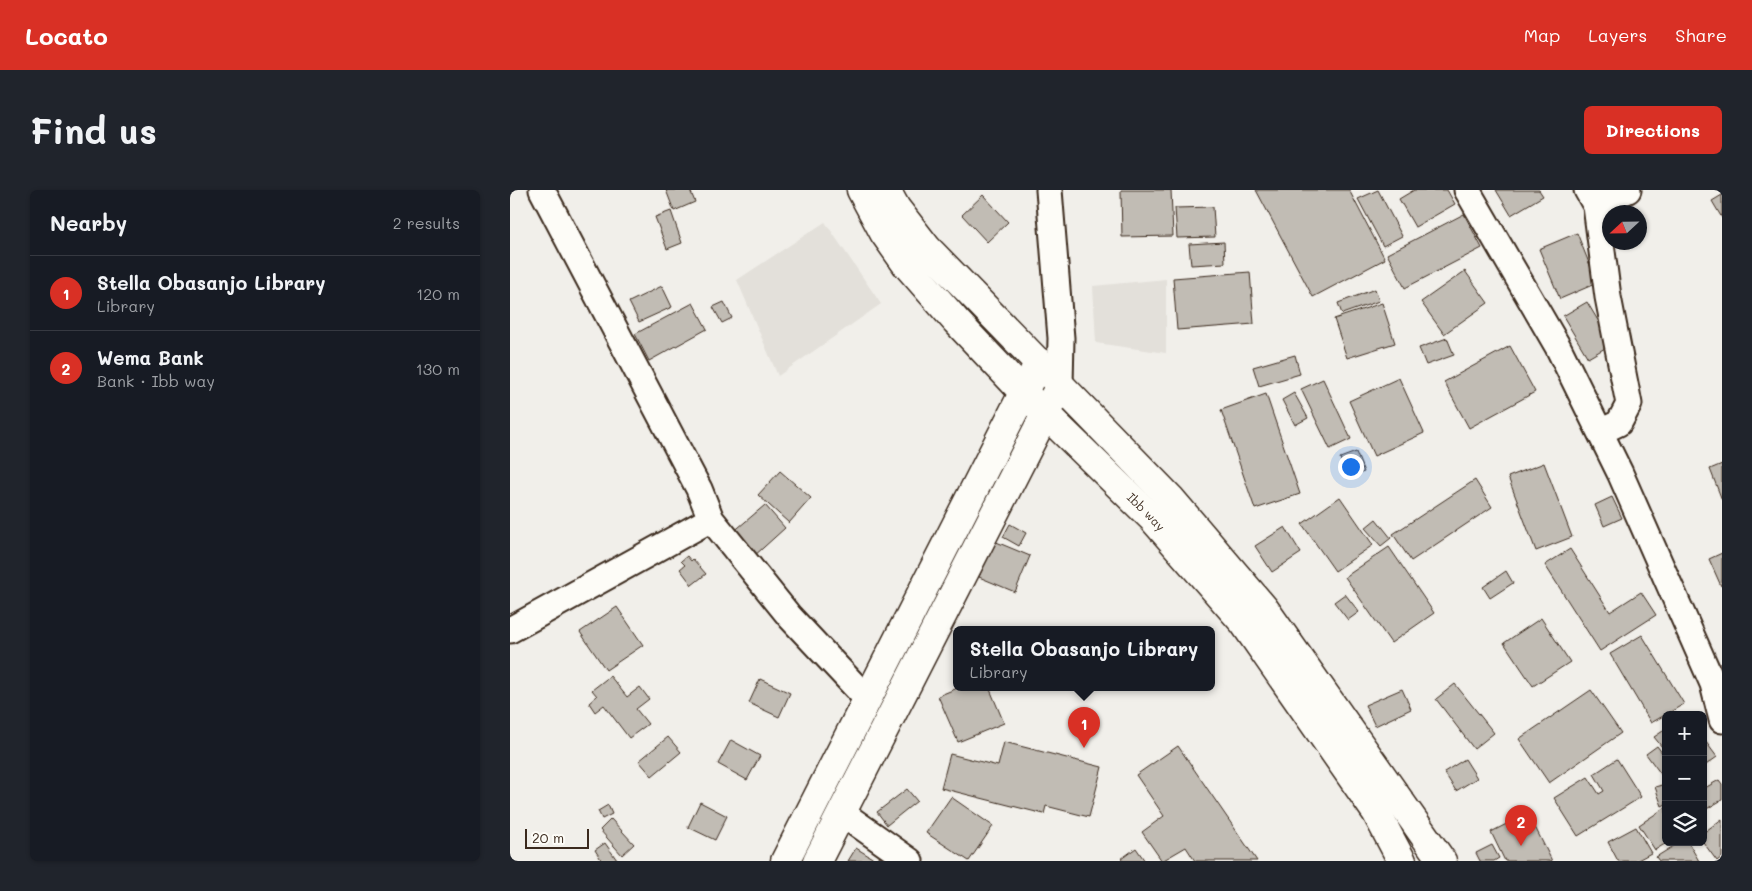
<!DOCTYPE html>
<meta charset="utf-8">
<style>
:root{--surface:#171b24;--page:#20242c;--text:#f1f3f6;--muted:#9ea1a6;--line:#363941;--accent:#d93025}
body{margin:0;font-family:Mali,sans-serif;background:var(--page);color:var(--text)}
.controls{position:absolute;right:15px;bottom:15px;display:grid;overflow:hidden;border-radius:8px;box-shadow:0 1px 4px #0004}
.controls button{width:45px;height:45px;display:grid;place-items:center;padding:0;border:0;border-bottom:1px solid var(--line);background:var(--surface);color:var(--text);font:25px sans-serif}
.compass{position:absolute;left:1092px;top:15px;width:45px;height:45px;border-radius:50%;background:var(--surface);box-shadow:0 1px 4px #0004;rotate:248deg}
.scale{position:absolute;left:15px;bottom:12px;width:64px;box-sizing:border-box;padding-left:5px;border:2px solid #3b2a1e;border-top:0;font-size:14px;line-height:18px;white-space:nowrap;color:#3b2a1e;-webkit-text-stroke:4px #fdfcf7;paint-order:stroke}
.you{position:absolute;left:840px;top:276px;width:18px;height:18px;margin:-12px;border:4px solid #fff;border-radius:50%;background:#1a73e8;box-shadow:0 0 0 8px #1a73e833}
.badge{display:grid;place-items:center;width:32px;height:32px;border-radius:50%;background:var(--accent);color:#fff;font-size:16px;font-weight:700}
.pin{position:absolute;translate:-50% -41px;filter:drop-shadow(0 1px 2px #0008)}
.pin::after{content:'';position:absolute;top:26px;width:18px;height:15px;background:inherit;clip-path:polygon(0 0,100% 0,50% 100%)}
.popup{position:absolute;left:443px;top:436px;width:262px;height:65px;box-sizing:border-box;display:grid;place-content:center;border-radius:8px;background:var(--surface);filter:drop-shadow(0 1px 4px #0005);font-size:16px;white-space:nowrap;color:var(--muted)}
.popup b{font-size:19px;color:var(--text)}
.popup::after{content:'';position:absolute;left:50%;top:100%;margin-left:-10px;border:10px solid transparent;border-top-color:var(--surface)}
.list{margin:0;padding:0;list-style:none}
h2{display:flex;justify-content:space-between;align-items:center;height:65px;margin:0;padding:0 20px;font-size:21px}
h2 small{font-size:16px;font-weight:400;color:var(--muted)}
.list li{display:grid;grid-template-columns:32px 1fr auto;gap:15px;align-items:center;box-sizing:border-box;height:75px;padding:0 20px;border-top:1px solid var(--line)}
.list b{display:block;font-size:19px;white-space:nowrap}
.list p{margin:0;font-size:16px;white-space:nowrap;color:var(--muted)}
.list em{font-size:16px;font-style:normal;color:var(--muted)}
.icon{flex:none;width:28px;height:28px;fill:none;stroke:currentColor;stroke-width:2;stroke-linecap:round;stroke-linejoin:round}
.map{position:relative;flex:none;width:1212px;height:671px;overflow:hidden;border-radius:8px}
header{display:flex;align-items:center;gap:30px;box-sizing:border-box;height:70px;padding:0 25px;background:var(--accent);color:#fff}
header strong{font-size:24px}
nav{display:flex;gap:28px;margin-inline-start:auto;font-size:18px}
.intro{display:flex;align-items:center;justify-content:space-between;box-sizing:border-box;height:120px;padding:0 30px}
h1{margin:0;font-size:35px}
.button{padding:12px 22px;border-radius:8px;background:var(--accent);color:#fff;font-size:18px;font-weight:700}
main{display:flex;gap:30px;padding:0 30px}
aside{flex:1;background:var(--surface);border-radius:8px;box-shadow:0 1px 4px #0004}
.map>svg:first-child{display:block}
.built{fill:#e3e0da}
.building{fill:#c1bcb4;stroke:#3b2a1e}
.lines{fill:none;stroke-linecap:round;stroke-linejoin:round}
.minor-casing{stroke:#3b2a1e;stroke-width:29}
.primary-casing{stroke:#3b2a1e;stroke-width:31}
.trunk-casing{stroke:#3b2a1e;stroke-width:31}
.minor{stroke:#fdfcf7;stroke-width:25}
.primary{stroke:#fdfcf7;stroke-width:28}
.trunk{stroke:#fdfcf7;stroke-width:28}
.labels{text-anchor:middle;stroke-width:4;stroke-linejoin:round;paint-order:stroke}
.street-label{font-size:12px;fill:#3b2a1e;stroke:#fdfcf7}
</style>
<header>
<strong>Locato</strong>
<nav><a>Map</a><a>Layers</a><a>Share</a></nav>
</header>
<div class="intro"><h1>Find us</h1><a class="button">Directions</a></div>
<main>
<aside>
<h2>Nearby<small>2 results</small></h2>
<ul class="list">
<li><span class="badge">1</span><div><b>Stella Obasanjo Library</b><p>Library</p></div><em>120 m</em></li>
<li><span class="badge">2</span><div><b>Wema Bank</b><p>Bank · Ibb way</p></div><em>130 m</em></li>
</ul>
</aside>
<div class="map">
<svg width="1212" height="671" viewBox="0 0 1212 671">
<rect width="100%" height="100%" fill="#f1efea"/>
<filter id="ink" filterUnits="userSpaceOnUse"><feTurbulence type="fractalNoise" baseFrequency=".02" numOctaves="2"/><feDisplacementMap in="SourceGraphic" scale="10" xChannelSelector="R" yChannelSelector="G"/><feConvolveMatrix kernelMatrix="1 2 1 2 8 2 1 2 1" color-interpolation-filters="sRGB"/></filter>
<g filter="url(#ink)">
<path class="built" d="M315 32 371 114 268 186 227 90Z
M656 89V163L586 153 583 96Z"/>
<path class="building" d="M156 0H180L185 12 164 21Z
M611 0H661L663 46 612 47Z
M746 0H839L875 69 803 107Z
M868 0 892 46 873 56 848 9Z
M904 0H937L945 14 905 37 889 9Z
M986 0H1029L1033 6 1001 25Z
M473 5 498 32 477 52 452 25Z
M1212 5V28L1202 11Z
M703 17 705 47 667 48 665 18Z
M161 21 172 53 157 59 145 27Z
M954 24 972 58 895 98 877 64Z
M1067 43 1087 93 1050 109 1029 59Z
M714 52 715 73 681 75 679 54Z
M955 81 978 113 934 144 911 112Z
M740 82 744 134 667 140 663 88Z
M152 96 162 117 129 132 119 112Z
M865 99 869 111 832 124 828 113Z
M214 112 222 128 212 133 203 117Z
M1077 112 1102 154 1078 168 1053 126Z
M183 113 197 139 139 171 125 144Z
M872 113 885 153 837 168 824 129Z
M937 148 944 165 916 175 909 158Z
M1000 156 1025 202 959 238 934 192Z
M785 165 790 184 749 196 743 177Z
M889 188 914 243 864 266 839 211Z
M813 189 841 249 820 259 791 199Z
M784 203 798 228 785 235 772 210Z
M756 204 790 304 745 319 711 220Z
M846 262 854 282 837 288 830 268Z
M1034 273 1062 347 1026 361 998 287Z
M1212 274V310L1200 279Z
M270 281 301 308 279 333 248 305Z
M965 290 982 317 901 371 883 344Z
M830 307 863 355 825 381 792 334Z
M1102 307 1112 328 1094 336 1085 315Z
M255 315 275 338 243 367 222 343Z
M866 329 881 348 871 356 855 338Z
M500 334 516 343 509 356 493 347Z
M775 337 791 363 762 382 745 356Z
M484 351 520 366 505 402 469 387Z
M879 357 924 423 881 453 835 387Z
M1060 359 1100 422 1131 402 1146 425 1090 461 1035 375Z
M1212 363V396H1211L1199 369Z
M177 366 181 371 183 369 196 384 182 395 170 379 175 375 171 371Z
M996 381 1003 393 980 408 973 397Z
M835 404 849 422 838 430 824 412Z
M107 417 133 455 96 480 70 442Z
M1031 428 1060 472 1023 496 994 453Z
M1132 445 1174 514 1141 533 1100 464Z
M100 486 117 507 130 497 139 509 126 519 138 534 119 548 94 515 85 522 79 513 87 506 82 500Z
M250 489 280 503 269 527 239 513Z
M945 494 984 543 964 559 926 509Z
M450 497H479L494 533 448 552 428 506Z
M892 499 901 519 865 536 855 515Z
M1081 500 1111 543 1039 593 1009 549Z
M1156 539V562L1144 547Z
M158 547 171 562 142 586 129 571Z
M1193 548 1207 567 1193 577Z
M221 550 250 566 237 590 208 574Z
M494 552 592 577 579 627 536 616 534 624 431 598 440 564 488 576Z
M668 556 747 671H685L676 657 652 671 632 642 654 626 626 585Z
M1147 556 1156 568V591L1136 564Z
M955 569 967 588 946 601 934 582Z
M1107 569 1131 607 1068 646 1044 608 1078 587 1089 604 1094 601 1084 584Z
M1209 590 1212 594V610L1193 621V599Z
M1155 594 1156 614 1152 616 1145 597Z
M397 599 407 611 377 635 367 622Z
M441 607 483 636 459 671 416 643Z
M190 612 217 626 205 650 178 637Z
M98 615 102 624 92 629 88 621Z
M1156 617V652H1158L1145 660 1129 635Z
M1018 623 1042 671H995L981 642Z
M101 629 124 654 112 665 90 640Z
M1212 629V667L1207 671 1193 652V643Z
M1126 637 1141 663 1126 671H1108L1098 652Z
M1170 652H1178L1189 671H1149L1146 667Z
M95 653 107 670 106 671H92L85 660Z
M982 655 989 668 984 671H970L966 663Z
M346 658 367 671H338Z
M626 658 635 671H613L611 669Z"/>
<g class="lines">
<g class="minor-casing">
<path id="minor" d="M32 0 189 299 201 329 280 427 357 509
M539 0 551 148 550 195
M957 0 1048 157 1110 283 1203 494 1212 530
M1077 0 1086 16 1098 107 1119 214 1109 233 1090 242
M1086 16 1118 0
M0 440 201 329
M332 623 400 671"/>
</g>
<g class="primary-casing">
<path id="primary" d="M275 671 529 172
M307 671 550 195"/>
</g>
<g class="trunk-casing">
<g id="trunk">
<path id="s1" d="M351 0 374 43 396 74 446 131 514 203 643 329 734 433 866 622 892 671"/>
<path d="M376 0 386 18 417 58 661 309 754 418 932 671"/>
</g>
</g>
<use href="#minor" class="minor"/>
<use href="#primary" class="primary"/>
<use href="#trunk" class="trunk"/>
</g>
</g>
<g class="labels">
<g class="street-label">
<text dy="4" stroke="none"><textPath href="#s1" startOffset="432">Ibb way</textPath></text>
</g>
</g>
</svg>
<div class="controls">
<button>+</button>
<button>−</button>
<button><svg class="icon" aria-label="layers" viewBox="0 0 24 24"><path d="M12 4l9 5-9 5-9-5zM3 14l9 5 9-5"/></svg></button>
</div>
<svg class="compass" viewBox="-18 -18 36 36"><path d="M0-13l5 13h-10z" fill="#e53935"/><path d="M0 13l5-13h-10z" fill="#9ea1a6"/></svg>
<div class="scale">20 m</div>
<div class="you"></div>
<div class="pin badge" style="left:574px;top:558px">1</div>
<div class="popup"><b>Stella Obasanjo Library</b>Library</div>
<div class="pin badge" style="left:1011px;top:656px">2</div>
</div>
</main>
